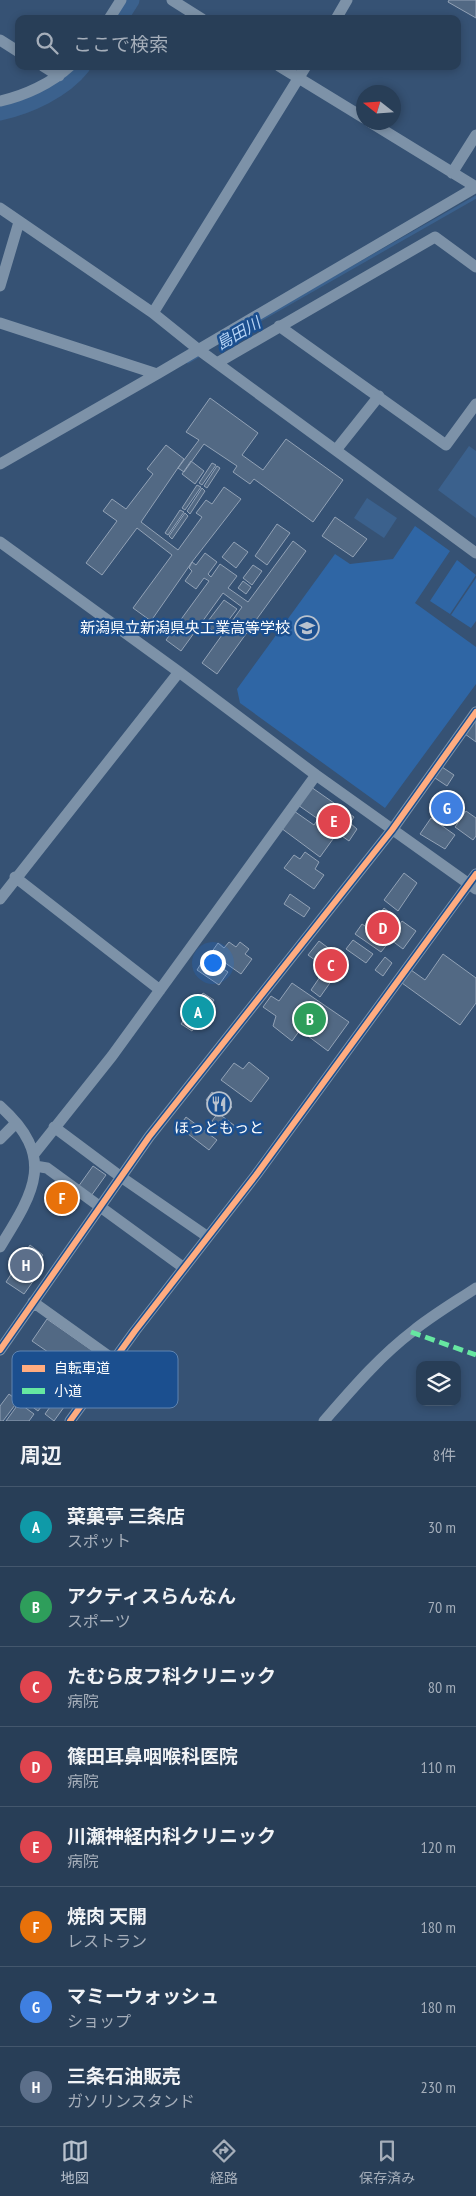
<!DOCTYPE html>
<html lang="ja">
<meta charset="utf-8">
<style>
:root{--surface:#283e57;--page:#344961;--text:#f1f3f6;--muted:#a5aeba;--line:#44576d;--accent:#b9c2ce}
body{margin:0;font-family:"PT Sans Narrow","Noto Sans JP",sans-serif;background:var(--page);color:var(--text)}
.controls{position:absolute;right:15px;bottom:15px;display:grid;overflow:hidden;border-radius:10px;box-shadow:0 2px 8px #0003}
.controls button{width:45px;height:45px;display:grid;place-items:center;padding:0;border:0;border-bottom:1px solid var(--line);background:var(--surface);color:var(--text);font:25px sans-serif}
.compass{position:absolute;left:356px;top:85px;width:45px;height:45px;border-radius:50%;background:var(--surface);box-shadow:0 2px 8px #0003;rotate:287deg}
.you{position:absolute;left:212px;top:962px;width:18px;height:18px;margin:-12px;border:4px solid #fff;border-radius:50%;background:#1a73e8;box-shadow:0 0 0 8px #1a73e833}
.badge{display:grid;place-items:center;width:32px;height:32px;border-radius:50%;background:var(--accent);color:#fff;font-size:16px;font-weight:700}
.pin{position:absolute;translate:-50% -50%;border:2px solid #fff;box-shadow:0 1px 5px #0006}
.list{margin:0;padding:0;list-style:none}
h2{display:flex;justify-content:space-between;align-items:center;height:65px;margin:0;padding:0 20px;font-size:21px}
h2 small{font-size:16px;font-weight:400;color:var(--muted)}
.list li{display:grid;grid-template-columns:32px 1fr auto;gap:15px;align-items:center;box-sizing:border-box;height:80px;padding:0 20px;border-top:1px solid var(--line)}
.list b{display:block;font-size:19px;white-space:nowrap}
.list p{margin:0;font-size:16px;white-space:nowrap;color:var(--muted)}
.list em{font-size:16px;font-style:normal;color:var(--muted)}
.icon{flex:none;width:28px;height:28px;fill:none;stroke:currentColor;stroke-width:2;stroke-linecap:round;stroke-linejoin:round}
.map{position:relative;flex:none;width:476px;height:1421px;overflow:hidden}
.search{position:absolute;background:var(--surface);box-shadow:0 2px 8px #0003;left:15px;right:15px;top:15px;height:55px;display:flex;align-items:center;gap:12px;box-sizing:border-box;padding:0 18px;border-radius:10px;color:var(--muted);font-size:19px}
.sheet{height:705px;background:var(--surface)}
nav{display:flex;justify-content:space-around;align-items:center;box-sizing:border-box;height:70px;border-top:1px solid var(--line);background:var(--surface);font-size:14px;color:var(--muted)}
nav a{display:grid;justify-items:center;gap:2px}
nav .on{color:var(--accent)}
.map>svg:first-child{display:block}
.green{fill:#2f66a5}
.water{fill:#3b618d}
.lines{fill:none;stroke-linecap:round;stroke-linejoin:round}
.stream{stroke:#3b618d;stroke-width:3}
.river{stroke:#3b618d;stroke-width:19}
.building{fill:#526984;stroke:#92a2b6}
.minor{stroke:#7d92a8;stroke-width:11}
.quiet{stroke:#66e7a1;stroke-width:5;stroke-dasharray:10 5;stroke-linecap:butt}
.cycleway-casing{stroke:#1b4f8f;stroke-width:9}
.cycleway{stroke:#ffac80;stroke-width:6}
.labels{text-anchor:middle;stroke-width:5;stroke-linejoin:round;paint-order:stroke}
.poi-label{font-size:15px;fill:#fff;stroke:#1b4f8f;text-anchor:end}
.water-label{font-size:16px;font-style:italic;fill:#b5d3f5;stroke:#1b4f8f}
.key{fill:#1b4f8f;stroke:#5f84b1;stroke-width:1}
.key-label{font-size:14px;fill:#fff}
</style>
<div class="map">
<svg width="476" height="1421" viewBox="0 0 476 1421">
<rect width="100%" height="100%" fill="#365274"/>
<path class="green" d="M415 526 450 551 415 603 476 647V684L385 808 240 703 237 689 335 554 350 564 393 559Z
M457 560 476 575 450 614 430 601Z
M476 578V621L471 628 451 615Z"/>
<path class="water" d="M469 446 476 451V518L438 490Z
M367 498 397 518 384 538 354 518Z"/>
<g class="lines">
<path class="stream" d="M220 343 476 197
M188 362 200 355"/>
<path class="river" d="M118 19 130 0
M0 111C28 105 63 89 81 66"/>
</g>
<path class="building" d="M449 0H476V18L448 2Z
M210 398 258 433 242 455 263 470 286 439 343 480 313 522 254 479 250 484 233 472 237 466 204 444 184 472 178 468 199 440 186 432Z
M166 445 184 459 141 522 178 550 202 517 196 513 206 500 212 504 224 487 241 499 192 562 151 621 133 608 172 555 137 528 102 575 86 563 117 521 103 511 112 499 126 509 153 474 147 469Z
M191 461 204 471 195 484 182 474Z
M212 463 216 465 202 485 199 483Z
M217 466 220 468 207 488 204 486Z
M197 485 201 487 185 510 182 508Z
M202 488 205 491 190 514 187 511Z
M180 510 184 512 168 535 165 533Z
M185 513 188 516 172 539 169 536Z
M335 517 367 539 353 557 322 536Z
M277 524 290 533 267 565 255 556Z
M293 541 306 551 217 674 202 663 242 607 223 593 181 651 166 640 209 581 204 578 196 589 185 581 192 571 189 568 192 562 196 565 205 553 217 562 208 574 211 577 220 564 237 576 228 588 248 602Z
M234 542 248 552 236 568 222 557Z
M253 565 262 571 252 585 243 578Z
M243 581 251 587 246 594 238 588Z
M224 600 237 609 218 634 205 625Z
M476 719V742L465 734Z
M442 767 454 775 447 786 435 778Z
M311 787 354 817 350 823 357 829 349 841 326 825 322 831 333 839 320 857 281 828 294 811 314 825 318 819 298 805Z
M447 793 460 803 446 822 433 813Z
M466 811 476 818V836L473 840 455 827Z
M431 818 455 835 445 849 420 834Z
M305 852 319 862 315 869 324 875 314 889 284 868 294 855 300 859Z
M404 873 417 883 398 911 384 900Z
M290 894 310 908 304 917 284 904Z
M384 908 398 919 389 932 392 934 402 921 416 931 403 949 371 925 379 910 381 912Z
M362 924 389 942 381 952 355 934Z
M353 940 373 954 366 963 346 949Z
M319 941 335 953 337 949 347 957 334 974 308 955Z
M229 942 236 947 240 942 249 949 245 954 252 959 241 974 211 953 218 943 224 948Z
M443 954 476 978V1003L460 1025 402 983 411 970 425 980Z
M205 957 228 972 219 985 197 970Z
M385 957 392 963 383 976 375 970Z
M322 974 332 980 320 997 311 990Z
M292 983 349 1022 328 1051 300 1030 292 1041 273 1026 276 1016 263 1007 271 996 279 1001Z
M203 993 214 1000 192 1031 181 1024Z
M249 1062 269 1078 251 1102 221 1080 234 1063 243 1069Z
M212 1092 232 1107 225 1115 206 1100Z
M218 1113 235 1126 229 1134 212 1121Z
M186 1117 217 1140 209 1150 179 1127Z
M93 1166 106 1175 91 1196 78 1187Z
M62 1183 75 1193 61 1212 48 1203Z
M30 1245 43 1255 28 1276 34 1280 24 1294 6 1282Z
M47 1319 103 1358 87 1379 32 1341Z
M24 1381 33 1388 35 1385 50 1395 38 1411 15 1394Z
M9 1394 18 1401 3 1421H0V1406Z
M55 1400 64 1407 54 1421 45 1414Z
M19 1403 34 1414 29 1421H6Z"/>
<g class="lines">
<path class="minor" d="M172 0 202 19
M109 19 121 0
M336 19 347 0
M0 40 19 52
M43 66 59 76
M279 66 364 118
M0 101C24 96 52 83 70 66
M370 122 476 187
M452 173 476 135
M0 208 153 313 199 350 476 553
M0 286 19 222
M153 313 306 66
M0 323 157 374 476 187
M279 326 446 445 476 404
M217 363 435 237 476 267
M336 450 379 396
M0 464 157 374
M0 542 179 672 316 775 476 889
M15 877 160 990
M0 899 179 672
M0 1106C57 1157 34 1192 0 1247
M54 1127 121 1177 208 1237
M0 1139 16 1123
M34 1154 112 1056 316 775
M35 1166 47 1168 184 1268
M33 1302 114 1360
M0 1350 149 1137 392 830 476 712
M70 1421 135 1331 256 1175 476 874
M324 1421C352 1389 379 1357 413 1331 433 1315 455 1302 476 1288"/>
<path class="quiet" d="M411 1332 476 1355"/>
<g class="cycleway-casing">
<path id="cycleway" d="M0 1350 149 1137 392 830 476 712
M70 1421 135 1331 256 1175 476 874"/>
</g>
<use href="#cycleway" class="cycleway"/>
</g>
<defs>
<g id="school-ring" transform="scale(1.25)"><circle r="9.5" fill="#1b4f8f" stroke="#b9c2ce" stroke-width="1.5"/><path d="M0-5L7-2L0 1L-7-2ZM-4 1L0 2.5L4 1V4Q0 6-4 4Z" fill="#b9c2ce"/></g>
<g id="restaurant-ring" transform="scale(1.25)"><circle r="9.5" fill="#1b4f8f" stroke="#b9c2ce" stroke-width="1.5"/><path d="M-5-6h1v4h1v-4h1v4h1v-4h1v5L-1.5 .5V6h-2V.5L-5-1ZM5-6V6H3V1.5H1.5Q1.5-4 5-6Z" fill="#b9c2ce"/></g>
</defs>
<g fill-rule="evenodd">
<use href="#school-ring" x="307" y="628"/>
<use href="#restaurant-ring" x="219" y="1104"/>
</g>
<g class="labels">
<g class="poi-label">
<text x="290" y="633">新潟県立新潟県央工業高等学校</text>
<text x="219" y="1133" text-anchor="middle">ほっともっと</text>
</g>
<g class="water-label">
<text transform="translate(238 333) rotate(-30)" y="6">島田川</text>
</g>
</g>
<rect x="12" y="1351" width="166" height="57" rx="8" class="key"/>
<rect x="22" y="1365" width="23" height="7" fill="#ffac80"/>
<rect x="22" y="1388" width="23" height="6" fill="#66e7a1"/>
<g class="key-label">
<text x="54" y="1373">自転車道</text>
<text x="54" y="1396">小道</text>
</g>
</svg>
<div class="controls">
<button><svg class="icon" aria-label="layers" viewBox="0 0 24 24"><path d="M12 4l9 5-9 5-9-5zM3 14l9 5 9-5"/></svg></button>
</div>
<svg class="compass" viewBox="-18 -18 36 36"><path d="M0-13l5 13h-10z" fill="#e53935"/><path d="M0 13l5-13h-10z" fill="#a5aeba"/></svg>
<div class="you"></div>
<div class="pin badge" style="left:198px;top:1012px;background:#0f9aa8">A</div>
<div class="pin badge" style="left:310px;top:1019px;background:#2e9e5b">B</div>
<div class="pin badge" style="left:331px;top:965px;background:#e0444e">C</div>
<div class="pin badge" style="left:383px;top:928px;background:#e0444e">D</div>
<div class="pin badge" style="left:334px;top:821px;background:#e0444e">E</div>
<div class="pin badge" style="left:62px;top:1198px;background:#e8710a">F</div>
<div class="pin badge" style="left:447px;top:808px;background:#3f7fe0">G</div>
<div class="pin badge" style="left:26px;top:1265px;background:#5c6f8a">H</div>
<div class="search"><svg class="icon" aria-label="search" viewBox="0 0 24 24"><circle cx="10" cy="10" r="6"/><path d="M15 15l6 6"/></svg>ここで検索</div>
</div>
<section class="sheet">
<h2>周辺<small>8件</small></h2>
<ul class="list">
<li><span class="badge" style="background:#0f9aa8">A</span><div><b>菜菓亭 三条店</b><p>スポット</p></div><em>30 m</em></li>
<li><span class="badge" style="background:#2e9e5b">B</span><div><b>アクティスらんなん</b><p>スポーツ</p></div><em>70 m</em></li>
<li><span class="badge" style="background:#e0444e">C</span><div><b>たむら皮フ科クリニック</b><p>病院</p></div><em>80 m</em></li>
<li><span class="badge" style="background:#e0444e">D</span><div><b>篠田耳鼻咽喉科医院</b><p>病院</p></div><em>110 m</em></li>
<li><span class="badge" style="background:#e0444e">E</span><div><b>川瀬神経内科クリニック</b><p>病院</p></div><em>120 m</em></li>
<li><span class="badge" style="background:#e8710a">F</span><div><b>焼肉 天開</b><p>レストラン</p></div><em>180 m</em></li>
<li><span class="badge" style="background:#3f7fe0">G</span><div><b>マミーウォッシュ</b><p>ショップ</p></div><em>180 m</em></li>
<li><span class="badge" style="background:#5c6f8a">H</span><div><b>三条石油販売</b><p>ガソリンスタンド</p></div><em>230 m</em></li>
</ul>
</section>
<nav>
<a class="on"><svg class="icon" aria-label="map" viewBox="0 0 24 24"><path d="M3 6l6-2 6 2 6-2v14l-6 2-6-2-6 2zM9 4v14M15 6v14"/></svg>地図</a>
<a><svg class="icon" aria-label="directions" viewBox="0 0 24 24"><path d="M12 3l9 9-9 9-9-9zM9 14v-3h6M13 9l2 2-2 2"/></svg>経路</a>
<a><svg class="icon" aria-label="saved" viewBox="0 0 24 24"><path d="M7 4h10v16l-5-4-5 4z"/></svg>保存済み</a>
</nav>
